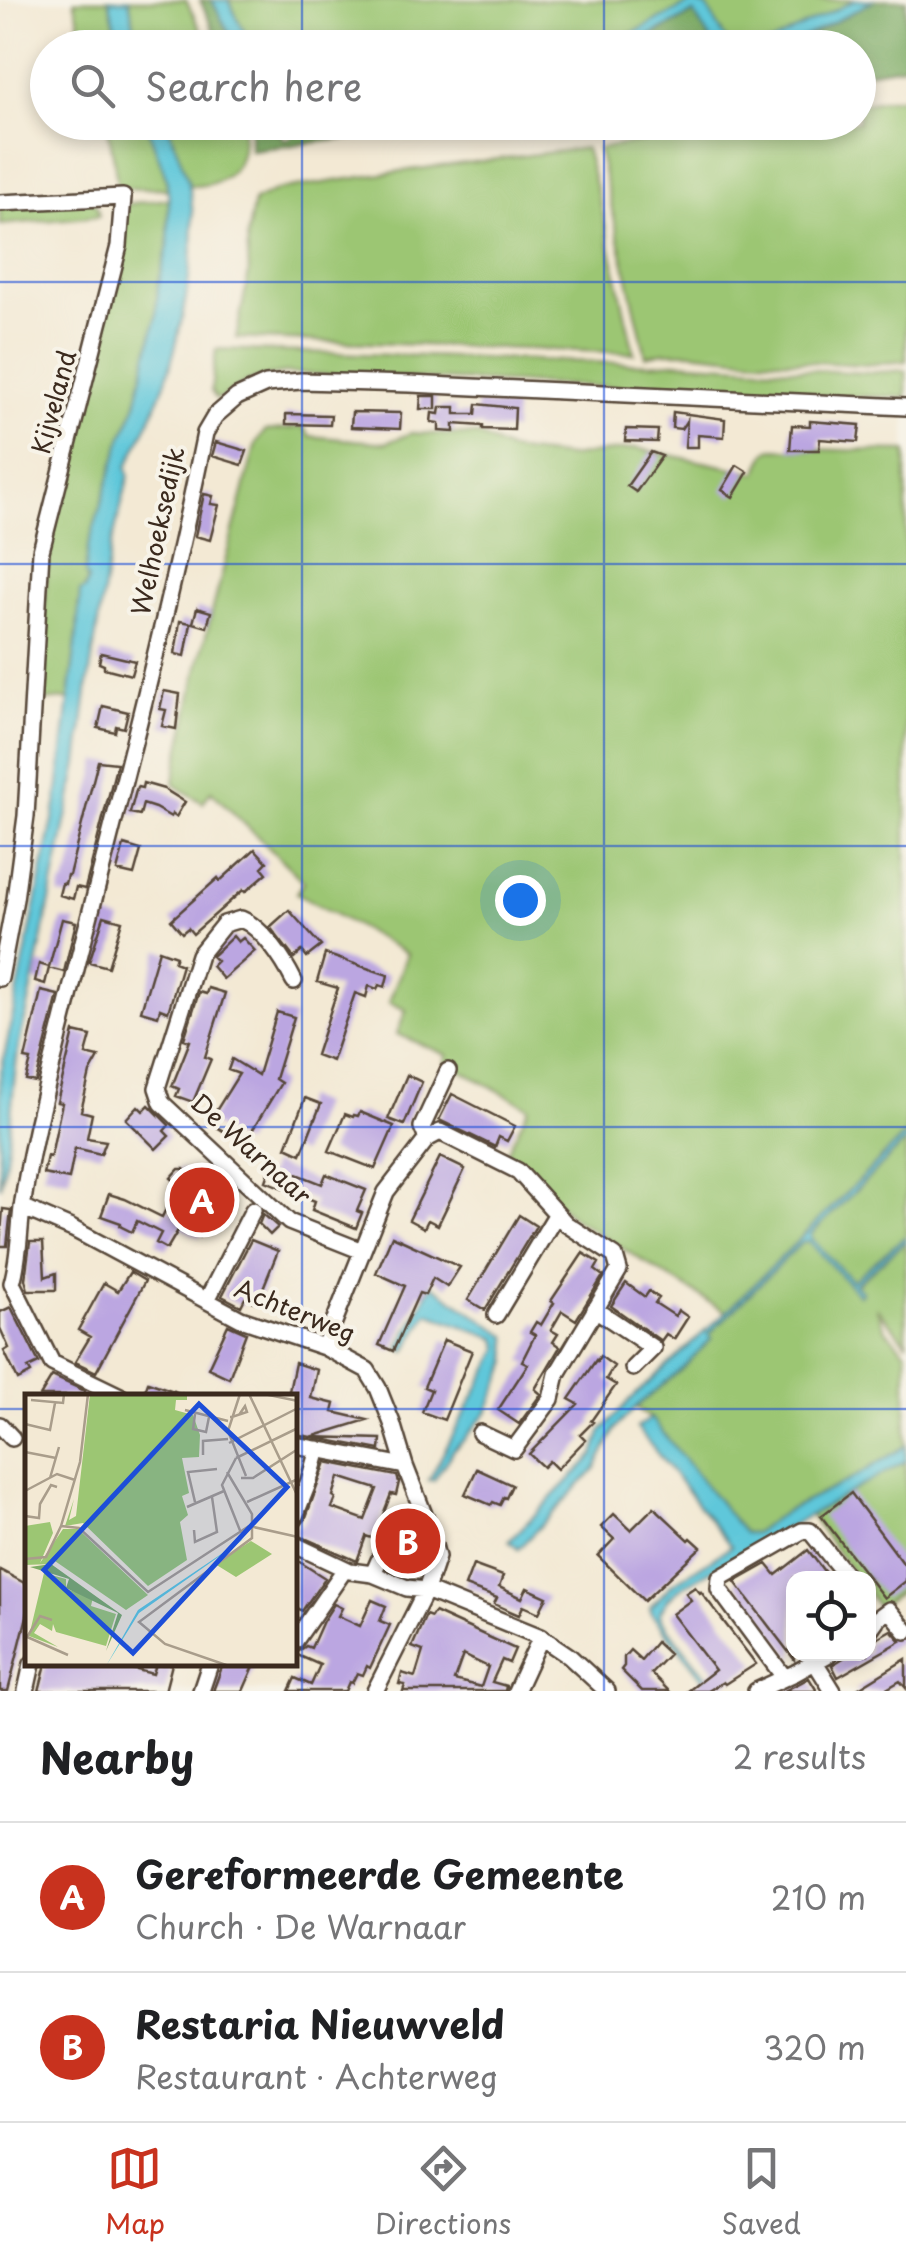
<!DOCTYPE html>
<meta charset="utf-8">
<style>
:root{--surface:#fff;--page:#f2f2f2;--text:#202124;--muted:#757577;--line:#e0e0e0;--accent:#c8321e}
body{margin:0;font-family:"Playpen Sans",sans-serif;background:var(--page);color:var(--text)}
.controls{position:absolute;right:30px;bottom:30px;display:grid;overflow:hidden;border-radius:20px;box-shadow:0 5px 15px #0003}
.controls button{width:90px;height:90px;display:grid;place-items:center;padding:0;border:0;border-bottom:2px solid var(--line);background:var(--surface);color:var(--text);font:50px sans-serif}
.you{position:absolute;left:520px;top:900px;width:35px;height:35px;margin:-25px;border:8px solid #fff;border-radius:50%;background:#1a73e8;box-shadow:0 0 0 15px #1a73e833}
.badge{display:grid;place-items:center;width:65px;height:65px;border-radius:50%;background:var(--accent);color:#fff;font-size:32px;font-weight:700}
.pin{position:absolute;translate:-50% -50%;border:5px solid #fff;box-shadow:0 2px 10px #0006}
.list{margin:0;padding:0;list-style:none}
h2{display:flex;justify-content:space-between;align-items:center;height:130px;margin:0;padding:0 40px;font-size:42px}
h2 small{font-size:32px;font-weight:400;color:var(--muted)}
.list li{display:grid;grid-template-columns:65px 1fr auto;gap:30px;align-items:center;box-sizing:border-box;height:150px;padding:0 40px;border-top:2px solid var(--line)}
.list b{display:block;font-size:38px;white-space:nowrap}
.list p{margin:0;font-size:32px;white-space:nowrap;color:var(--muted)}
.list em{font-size:32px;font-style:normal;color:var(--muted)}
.icon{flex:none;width:55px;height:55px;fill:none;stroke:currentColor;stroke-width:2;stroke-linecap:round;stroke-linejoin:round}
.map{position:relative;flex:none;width:906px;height:1691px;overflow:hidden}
.search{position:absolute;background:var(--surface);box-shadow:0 5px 15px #0003;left:30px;right:30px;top:30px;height:110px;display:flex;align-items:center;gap:25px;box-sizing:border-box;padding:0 35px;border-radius:55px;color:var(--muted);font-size:38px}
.sheet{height:430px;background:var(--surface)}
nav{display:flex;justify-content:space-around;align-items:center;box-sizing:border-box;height:140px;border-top:2px solid var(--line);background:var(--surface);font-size:28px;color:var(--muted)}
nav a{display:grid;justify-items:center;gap:5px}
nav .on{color:var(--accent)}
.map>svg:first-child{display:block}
.green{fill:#9cc673;stroke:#6c7848;stroke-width:2.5}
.forest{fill:#7dab65;stroke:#5c6a42;stroke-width:2.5}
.water{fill:#5ec7da;stroke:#4c787c;stroke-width:2.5}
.building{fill:#bba6e1;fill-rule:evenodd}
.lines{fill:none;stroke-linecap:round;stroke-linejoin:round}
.street-casing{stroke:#574739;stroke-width:20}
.street{stroke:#fff;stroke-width:15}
.grid{fill:none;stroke:#1d4ed8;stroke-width:2.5;stroke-opacity:0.55}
.labels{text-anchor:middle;stroke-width:8;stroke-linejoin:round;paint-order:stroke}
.street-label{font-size:25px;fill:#3b2a1e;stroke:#f7f3e8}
.inset-road{fill:none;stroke:#a99d8b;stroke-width:2.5}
.view{fill:#1d4ed8;fill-opacity:0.15;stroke:#1d4ed8;stroke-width:5}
.inset-edge{fill:none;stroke:#3b2a1e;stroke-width:5}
</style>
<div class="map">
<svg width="906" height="1691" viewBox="0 0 906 1691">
<rect width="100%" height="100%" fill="#f7f3e8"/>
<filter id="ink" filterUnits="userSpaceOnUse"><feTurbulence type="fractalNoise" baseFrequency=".01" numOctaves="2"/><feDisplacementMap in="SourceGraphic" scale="20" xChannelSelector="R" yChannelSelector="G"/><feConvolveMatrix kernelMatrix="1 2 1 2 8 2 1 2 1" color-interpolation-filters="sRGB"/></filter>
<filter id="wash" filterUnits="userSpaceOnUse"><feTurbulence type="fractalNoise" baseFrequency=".0048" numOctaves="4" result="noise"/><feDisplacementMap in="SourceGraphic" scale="40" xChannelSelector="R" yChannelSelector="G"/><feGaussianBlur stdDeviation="2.25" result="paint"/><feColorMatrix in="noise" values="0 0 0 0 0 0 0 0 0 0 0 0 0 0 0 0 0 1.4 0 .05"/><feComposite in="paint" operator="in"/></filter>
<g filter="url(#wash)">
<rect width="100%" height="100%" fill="#f3e9d4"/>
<path class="green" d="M74 0H109L120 47H86Z
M129 0H186L209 47H138Z
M228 0H855L763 48 730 47 707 8 693 2 606 47H473L469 41 454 36 433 47H252Z
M894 98H906V361L865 365 744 358 691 352H664L646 356 598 149 747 123 858 122 859 104Z
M106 123H146C155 145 164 167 168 190L159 188 118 189 112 148Z
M167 123H242C248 163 230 187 189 186Z
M585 148 602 210 634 353 236 338 249 273 247 237 254 201 277 190 402 171Z
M169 199 168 246 158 286 156 318 149 351 135 408 122 438 88 547V580L78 606 80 609 69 699 40 701 47 566 55 518 98 359 127 204Z
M92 201 97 207 99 216 0 225V204Z
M216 349 650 364 673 362 866 373 906 370V397L828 396 286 373C272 375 258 377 245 383 234 388 227 397 216 399L211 391Z
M303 427 310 436 386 443 411 433 478 435 508 450 569 457 636 448 757 473 766 453 771 449 906 451V1134L726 1312 576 1220 505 1156 529 1107 445 1062 447 1055 397 1034 406 1010 389 1002 407 954 297 893 304 882 211 791 203 803 175 785 174 781 197 670 256 443 265 431Z
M906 1141V1236L852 1281 810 1238 811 1234Z
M808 1241 855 1285 906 1241V1342L876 1307 885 1329 906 1352V1446L850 1480 786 1511 754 1533H744L651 1419 636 1407 683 1368 711 1338 708 1335 801 1243Z
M906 1461V1588L880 1606 876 1605 869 1595 868 1578H856L809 1514Z"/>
<path class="forest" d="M200 0H212L236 47H221Z
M875 0H906V63L902 66 859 73 858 48H787Z
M695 13 714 47 628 48Z
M250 123H274L284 140 316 123H478L250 150Z"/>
<path class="water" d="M109 0H129L138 47H120Z
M212 0H228L252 47H236Z
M855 0H875L787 47H763Z
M693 2 707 7 730 47H714L694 13 628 47H606Z
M146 123H167C174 142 182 162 188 181 201 234 185 314 170 367 160 401 143 435 127 467L129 475 110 551 88 684 78 764 27 1013C9 1069 15 1131 0 1187V1077L57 800 77 633 80 592 85 589 88 580 85 574 88 547 122 438 135 408 156 318 158 286 168 246 169 199 166 177Z
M906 1134V1141L811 1234V1238L852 1281 906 1236V1241L855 1284 862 1292 859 1295 808 1241 801 1243 709 1334 712 1338 683 1368 636 1407 616 1428 596 1468 518 1549 509 1541 594 1455 601 1432 630 1400 726 1312Z
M432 1285 507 1336 508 1363 487 1412 463 1441 454 1449 434 1480H429L499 1349 497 1339 428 1313 406 1351 399 1348Z
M651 1418 744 1533H754L786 1511 850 1480 906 1446V1461L697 1578 678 1590 668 1599 660 1612 661 1619 716 1688 712 1690 653 1616 650 1608 671 1585 731 1546 637 1428Z"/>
<g id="blocks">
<path class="building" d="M421 396H436V409H420Z
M477 404 515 408 514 430 483 429V426L454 424V432L439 431V423L431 422 432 413 439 414 440 407H455V414H476Z
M352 412 401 413 400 429 351 427Z
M673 412 725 419 724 437 698 435V447H685L687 420 681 429 672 428Z
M286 414 331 415 330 425 286 424Z
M810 421 860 425 858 442 820 439 819 450H790L792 425 810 426Z
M626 429 658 430 657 442 625 441Z
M216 442 247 451 242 465 212 456Z
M651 452 662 456 636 492 627 486Z
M737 465 748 472 733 497 722 490Z
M204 494 213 496 211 504 219 505 210 540 195 536Z
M197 608 211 612 207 627 193 623Z
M180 621 191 623 185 656 175 654Z
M101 653 135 661 131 675 104 668V665L99 663Z
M164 691 180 694 176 729 162 726 166 710 160 709Z
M103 706 128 712 124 728 116 726 115 732 98 728Z
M98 761 117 763 85 889 76 887 73 899 59 895 62 883 65 884 67 875H69Z
M143 783 164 789 185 802 176 817 172 814 171 817 155 808 143 804 140 815 130 813 137 787 142 788Z
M124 845 141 850 134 875 117 871Z
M255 849 267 862 262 867 267 873 245 892 243 890 193 934 188 928 182 933 171 920 218 878 220 881Z
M289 910 321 946 307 957 302 951 294 958 270 927Z
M104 916 122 921 108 967 89 962Z
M62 919 76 922 64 972 49 968 45 984 35 981 39 964 49 967Z
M233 936 238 942 243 938 255 951 223 979 212 966 217 961 212 956Z
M159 950 176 956 174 962 182 965 168 1012 160 1009 158 1016 141 1011Z
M325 954 388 975 385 987 379 985 377 989 369 986 366 997 355 993 332 1061 316 1055 338 988 317 982Z
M208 988 225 993 205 1057 211 1059 193 1102 176 1096 179 1089 172 1086 190 1041 184 1039 199 992 206 994Z
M41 991 58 995 36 1082 26 1080 31 1060 25 1059Z
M277 1012 294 1017 275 1079 281 1083 244 1144 209 1122 239 1074 228 1070 232 1059 258 1075Z
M74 1032 91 1036 86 1054 99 1057 90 1073 81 1111 92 1114 87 1138 106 1141 101 1154 75 1148 69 1179 43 1174 47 1156 50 1157 52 1151 56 1131 62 1103 57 1102Z
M407 1075 422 1082 404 1125 388 1119Z
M452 1094 515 1126 507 1141 499 1137 495 1147 439 1120Z
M305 1098 321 1104 301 1154 286 1147Z
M149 1105 169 1125 164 1131 169 1136 156 1149 126 1119 138 1106 143 1111Z
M360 1112 394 1126 375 1169 329 1151 345 1114 353 1117 354 1115 358 1116Z
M440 1157 465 1169 438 1225 428 1220 424 1228 409 1220Z
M272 1164 322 1184 326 1174 366 1190 357 1211 362 1213 356 1228 312 1210 315 1201 266 1181Z
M179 1169H184L204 1188 202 1190 214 1196 210 1204 214 1206 199 1237 180 1227 167 1249 156 1243 161 1233 137 1221 132 1232 120 1226 121 1223 101 1216 109 1194 125 1199 162 1217 166 1209 183 1218 193 1198 171 1178Z
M3 1209 11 1210 7 1246H0Z
M263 1214 278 1227 270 1235 259 1224Z
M519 1215 536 1226 485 1310 468 1300Z
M392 1236 460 1267 447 1287 433 1278 425 1295 419 1293 393 1351 379 1345 405 1286 376 1273Z
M251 1240 278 1251 257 1303 245 1298 241 1306 222 1296Z
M30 1242H43L45 1277 56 1273V1290H28L25 1279Z
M583 1253 599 1263 595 1270 603 1276 576 1320 562 1311 551 1330 558 1334 553 1342 560 1347 535 1389 541 1394 519 1424 498 1410 528 1364 522 1361 535 1335 530 1332 536 1322 541 1325 554 1303 551 1301Z
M130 1272 145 1281 96 1372 75 1362 90 1337 78 1330 104 1283 118 1291Z
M626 1283 645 1297 649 1291 659 1298 655 1303 675 1316 678 1310 688 1317 674 1339 666 1334 661 1341 611 1306Z
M11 1307 39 1363 28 1368 31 1373 18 1380 4 1351 9 1348 0 1328V1312Z
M228 1325 246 1333 229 1378 208 1368Z
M444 1340 472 1351 444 1420 422 1412 431 1390 424 1387Z
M600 1356 614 1366 606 1379 616 1385 591 1421 593 1422 580 1435 585 1440 557 1469 549 1461 543 1467 529 1454 578 1404 569 1399 596 1360 597 1361Z
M295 1363 317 1370 311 1398 335 1404 333 1412 367 1420 311 1437 381 1439 380 1450 295 1434V1396H288Z
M52 1376 85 1391 82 1396H40Z
M148 1382 182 1394V1396H143Z
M326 1462 397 1476 399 1482 396 1495 391 1494 379 1525 402 1533 408 1520 415 1523 418 1531 406 1560 396 1555 402 1550 403 1545 402 1539 394 1534 377 1540 366 1536 357 1561 295 1534V1527L301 1525 305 1520ZM339 1477 377 1489 365 1520 332 1508 336 1498 333 1496Z
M477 1469 512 1485 506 1498 504 1497 500 1505 493 1502 491 1505 465 1494Z
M851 1493 906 1567V1581L884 1598 821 1516Z
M654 1507 689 1540 691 1538 701 1547 644 1601 598 1556 614 1539 601 1527 614 1514 631 1530Z
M808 1550 829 1578H794V1659L735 1582 767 1564 776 1575Z
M295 1559 325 1578 302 1611 295 1606Z
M473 1565 503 1576 499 1587 522 1598 527 1588 547 1597 539 1613 523 1606 519 1615 494 1604 497 1598 465 1586Z
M0 1570 28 1585V1612L8 1691H0Z
M695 1587 700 1593 701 1592 756 1664 725 1684 723 1682 708 1691H688L715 1670 672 1614 691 1600 686 1593Z
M372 1600 386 1606 380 1621 390 1625 370 1668 367 1666 363 1675 357 1673 352 1683 349 1682 345 1691H289L295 1678 311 1685 320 1665 295 1654 306 1646 311 1648 323 1621 334 1604 342 1608 338 1616 360 1626Z
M434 1612 515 1649 509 1663 502 1660 492 1682 506 1686 505 1691H403L405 1685 399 1684 402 1673 415 1677 423 1651 412 1647 426 1615 431 1617ZM463 1655 488 1667 481 1687 454 1680Z
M891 1630 901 1641 838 1677 832 1665 850 1654H868V1643Z
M656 1642 669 1654 651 1673 669 1691H642L621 1670 624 1666V1657L630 1650 641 1660Z
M906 1659V1688L900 1681 883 1691H854Z
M46 1664H113L153 1674 156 1664H172L165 1691H39Z
M223 1664H255L243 1691H213Z
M809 1678 817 1691H784L800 1683Z"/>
</g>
</g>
<g filter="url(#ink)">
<use href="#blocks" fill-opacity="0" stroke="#574739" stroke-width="2.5"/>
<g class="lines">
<g class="street-casing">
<path id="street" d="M0 203 123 197 119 246 41 551 26 816 15 899 0 978
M294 981C284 961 263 928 241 919L224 924 199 955 157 1088 162 1103 289 1222 362 1251
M427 1139 440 1132 518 1171 566 1224 615 1256 619 1270 557 1374 551 1399 514 1449 480 1433
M22 1207 73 1229 241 1319 324 1347 367 1370 378 1388 392 1423 405 1466 430 1530 437 1557 426 1590 375 1691
M12 1283C19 1259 19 1233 22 1208 27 1171 35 1133 44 1097 98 876 160 657 205 433L215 416 237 397 266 384 301 381 410 384 906 407
M12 1283 52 1363 120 1396
M207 1300 253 1210
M595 1309 653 1348 633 1368
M496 1315 556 1215
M324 1347 386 1192 427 1139 422 1127 448 1071
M0 1425 12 1438
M295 1445 405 1466
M295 1516 309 1481 318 1449
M295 1545 350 1571 373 1574 407 1588 426 1590 541 1637 569 1656 607 1691
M373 1574 384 1549 392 1545
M868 1632 878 1618 889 1610 906 1631
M295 1641 345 1569
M815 1662 833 1691
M784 1677 719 1589 720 1578 802 1531H810L848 1578
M26 1691 32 1664
M201 1691 210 1664
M516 1691 541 1637
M756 1691 795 1673 829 1654"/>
</g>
<use href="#street" class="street"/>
</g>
</g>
<path class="grid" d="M302 0V48M604 0V48M302 122V1691M604 122V1691M0 282H906M0 564H906M0 846H906M0 1127H906M0 1409H28M295 1409H906"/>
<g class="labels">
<g class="street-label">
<text transform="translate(54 402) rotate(-75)" y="9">Kijveland</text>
<text transform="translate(158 531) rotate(-78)" y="9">Welhoeksedijk</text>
<text transform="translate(251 1149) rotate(42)" y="9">De Warnaar</text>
<text transform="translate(295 1311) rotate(22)" y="9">Achterweg</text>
</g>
</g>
<g transform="translate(25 1394)">
<rect width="272" height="272" fill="#f3e9d4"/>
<path d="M65 0H162V6H151L150 16 168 21 175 41 174 63 157 64 164 99 157 102 163 121 155 128 162 166 123 192 58 129 40 132 49 105 44 126 51 122ZM25 128 28 139 15 169 38 135H53L123 201 101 216 27 165 26 170 0 171V132ZM226 147 247 160 211 183 190 170ZM19 179 41 185V195L68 203 66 212 91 220 81 252 31 238 28 230 27 237 15 230 9 239 33 253 4 242Z" fill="#9cc673"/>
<path d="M26 170 97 221 81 257 93 219 41 194 44 185 5 173Z" fill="#7dab65"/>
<path d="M226 140 114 219 81 272 113 216Z" fill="#5ec7da"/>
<path class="inset-road" d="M215 0 203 37 221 82M224 0 273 103M239 0 273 7M6 6 38 9 39 0M160 16 203 27M170 20 168 35 181 38 184 23M205 23H207L222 18 220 12 214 21M0 30 25 36 30 9M204 49 273 14M0 58 31 64M178 61V47L203 45M211 64 197 91 216 139M211 64 273 34M202 78 227 120V144L114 228 140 250 204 272M25 84 34 53M216 84H228L273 55M0 97 32 80 50 86M170 108 163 78 192 75M222 108 273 85M162 113 199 97M0 122 14 124 15 110 26 91 32 93M36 132 54 134 123 198 224 132M224 132 273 143M169 136 170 148 192 138 187 103M0 165 21 163 36 132 55 68 63 0M0 242 43 261M2 243 15 222 27 226"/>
<path class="view" d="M174 10 262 93 108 259 19 176Z"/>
<rect width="272" height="272" class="inset-edge"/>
</g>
</svg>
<div class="controls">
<button><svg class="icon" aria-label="locate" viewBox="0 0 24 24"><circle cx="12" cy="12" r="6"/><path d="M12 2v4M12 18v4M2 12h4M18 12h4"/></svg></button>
</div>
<div class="you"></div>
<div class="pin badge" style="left:202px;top:1200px">A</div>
<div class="pin badge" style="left:408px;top:1541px">B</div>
<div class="search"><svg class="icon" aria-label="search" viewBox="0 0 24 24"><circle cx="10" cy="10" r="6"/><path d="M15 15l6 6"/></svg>Search here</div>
</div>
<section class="sheet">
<h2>Nearby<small>2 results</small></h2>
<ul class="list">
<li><span class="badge">A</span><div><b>Gereformeerde Gemeente</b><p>Church · De Warnaar</p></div><em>210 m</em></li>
<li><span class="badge">B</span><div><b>Restaria Nieuwveld</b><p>Restaurant · Achterweg</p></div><em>320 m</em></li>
</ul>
</section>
<nav>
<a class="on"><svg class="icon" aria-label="map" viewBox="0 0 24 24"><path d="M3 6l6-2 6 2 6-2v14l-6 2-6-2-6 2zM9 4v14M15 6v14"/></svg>Map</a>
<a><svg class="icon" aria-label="directions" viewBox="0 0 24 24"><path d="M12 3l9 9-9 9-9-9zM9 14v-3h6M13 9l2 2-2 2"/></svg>Directions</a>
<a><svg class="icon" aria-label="saved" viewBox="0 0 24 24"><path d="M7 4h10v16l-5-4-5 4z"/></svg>Saved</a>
</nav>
